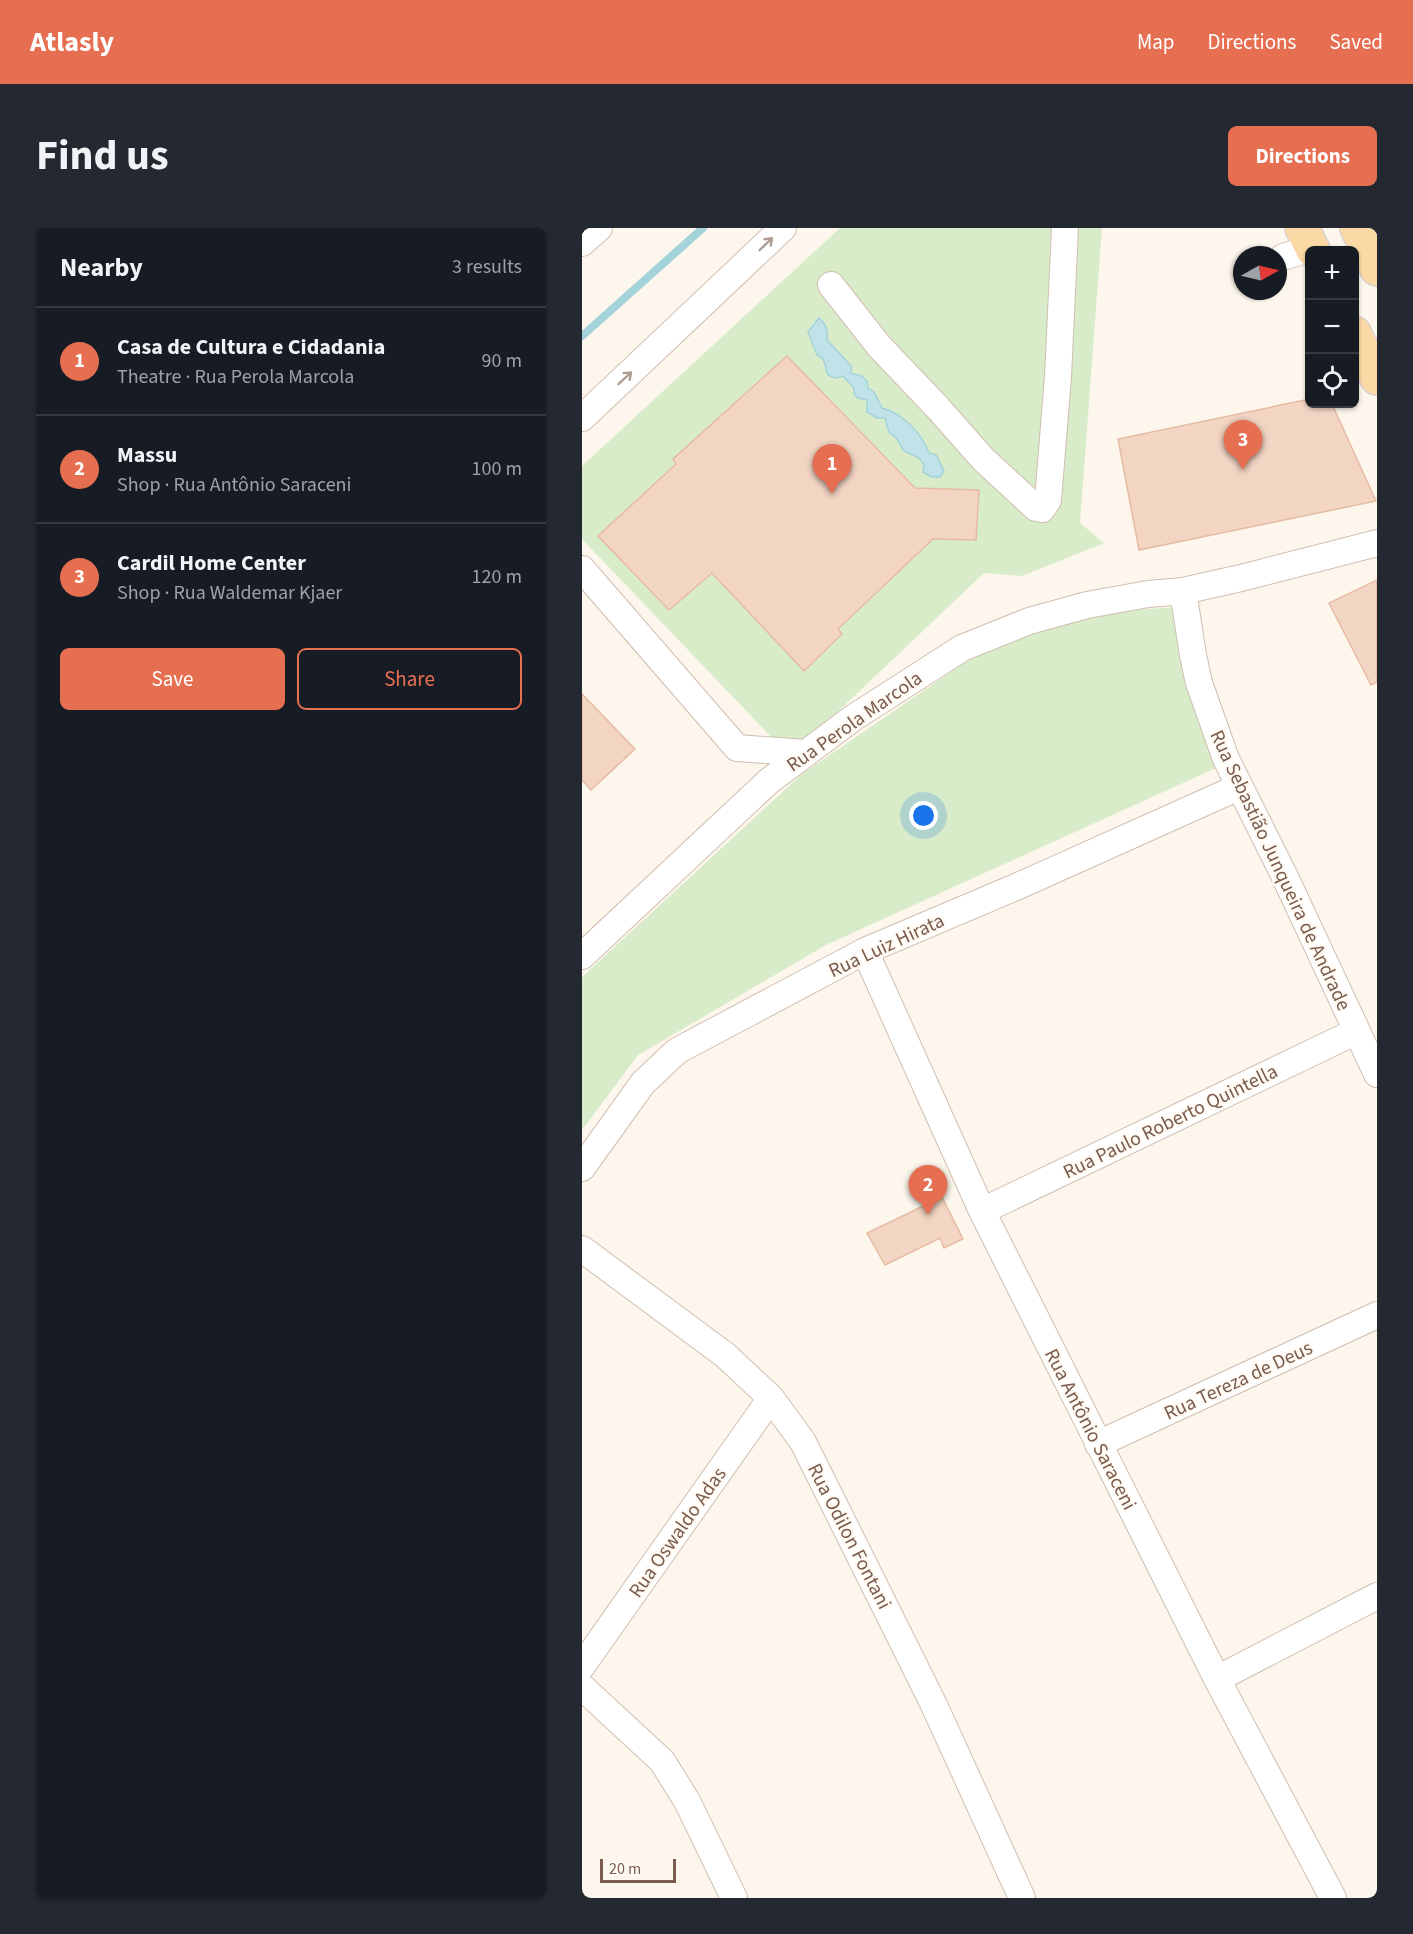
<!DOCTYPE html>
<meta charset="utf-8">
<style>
:root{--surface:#171b24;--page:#242831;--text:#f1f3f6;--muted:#9ea1a6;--line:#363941;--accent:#e76f51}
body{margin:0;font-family:"Source Sans 3",sans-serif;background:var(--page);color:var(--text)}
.controls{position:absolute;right:18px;top:18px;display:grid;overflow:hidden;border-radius:9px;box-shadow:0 2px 4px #0004}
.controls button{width:54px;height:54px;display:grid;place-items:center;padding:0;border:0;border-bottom:2px solid var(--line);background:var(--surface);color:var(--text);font:30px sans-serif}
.compass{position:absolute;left:651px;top:18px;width:54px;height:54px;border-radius:50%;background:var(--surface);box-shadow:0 2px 4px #0004;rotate:82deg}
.scale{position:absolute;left:18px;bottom:15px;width:76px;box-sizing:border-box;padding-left:6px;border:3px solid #7a5c4d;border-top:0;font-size:16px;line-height:21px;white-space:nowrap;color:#7a5c4d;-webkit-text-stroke:4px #fffaf3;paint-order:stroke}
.you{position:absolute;left:342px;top:588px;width:21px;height:21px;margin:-15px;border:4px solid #fff;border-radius:50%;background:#1a73e8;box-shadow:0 0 0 9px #1a73e833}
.badge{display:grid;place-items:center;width:39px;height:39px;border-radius:50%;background:var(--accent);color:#fff;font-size:20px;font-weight:700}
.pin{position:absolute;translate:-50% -50px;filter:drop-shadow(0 2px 3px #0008)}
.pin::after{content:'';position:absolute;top:32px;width:21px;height:18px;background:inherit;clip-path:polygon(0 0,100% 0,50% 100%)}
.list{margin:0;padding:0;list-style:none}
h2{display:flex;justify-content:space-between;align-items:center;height:78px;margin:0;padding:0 24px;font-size:26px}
h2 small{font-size:20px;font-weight:400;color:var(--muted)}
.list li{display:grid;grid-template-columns:39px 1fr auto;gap:18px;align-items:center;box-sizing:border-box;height:108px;padding:0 24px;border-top:2px solid var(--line)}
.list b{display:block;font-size:22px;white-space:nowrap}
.list p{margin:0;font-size:20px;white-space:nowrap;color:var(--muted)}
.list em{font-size:20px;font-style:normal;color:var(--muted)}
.actions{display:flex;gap:12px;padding:18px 24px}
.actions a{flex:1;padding:14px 0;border:2px solid var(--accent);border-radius:9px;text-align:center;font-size:21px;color:var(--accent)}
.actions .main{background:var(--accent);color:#fff}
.icon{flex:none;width:33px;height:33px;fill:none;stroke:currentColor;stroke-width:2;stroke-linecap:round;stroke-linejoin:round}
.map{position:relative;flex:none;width:795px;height:1670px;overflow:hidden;border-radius:9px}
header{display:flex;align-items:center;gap:36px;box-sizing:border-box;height:84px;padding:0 30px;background:var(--accent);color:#fff}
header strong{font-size:28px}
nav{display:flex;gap:33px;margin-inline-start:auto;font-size:21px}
.intro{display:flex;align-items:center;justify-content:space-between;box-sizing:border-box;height:144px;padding:0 36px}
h1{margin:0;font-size:42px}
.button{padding:15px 27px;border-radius:9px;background:var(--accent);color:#fff;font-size:21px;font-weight:700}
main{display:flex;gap:36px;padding:0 36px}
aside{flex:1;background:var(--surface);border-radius:9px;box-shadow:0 2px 4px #0004}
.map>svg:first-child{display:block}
.green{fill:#d8ecc9}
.water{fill:#bfe3e8;stroke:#a5d3da;stroke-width:1.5}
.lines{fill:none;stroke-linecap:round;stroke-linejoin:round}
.stream{stroke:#a5d3da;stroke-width:8}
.building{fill:#f3d5c3;stroke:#e6bba3;stroke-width:1.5}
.minor-casing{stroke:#d1beb0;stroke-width:28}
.major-casing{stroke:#dad1cd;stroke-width:36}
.minor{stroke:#fff;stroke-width:26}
.major{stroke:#fbd9a5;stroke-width:33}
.oneway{stroke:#af9d94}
.labels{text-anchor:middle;stroke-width:4.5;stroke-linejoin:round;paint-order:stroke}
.street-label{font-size:20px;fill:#7a5c4d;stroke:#fffaf3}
</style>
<header>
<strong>Atlasly</strong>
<nav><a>Map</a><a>Directions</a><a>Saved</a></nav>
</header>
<div class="intro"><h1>Find us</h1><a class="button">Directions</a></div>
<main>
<aside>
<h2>Nearby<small>3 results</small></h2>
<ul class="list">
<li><span class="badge">1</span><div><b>Casa de Cultura e Cidadania</b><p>Theatre · Rua Perola Marcola</p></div><em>90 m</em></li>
<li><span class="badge">2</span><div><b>Massu</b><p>Shop · Rua Antônio Saraceni</p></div><em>100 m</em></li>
<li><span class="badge">3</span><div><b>Cardil Home Center</b><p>Shop · Rua Waldemar Kjaer</p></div><em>120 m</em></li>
</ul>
<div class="actions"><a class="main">Save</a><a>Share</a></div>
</aside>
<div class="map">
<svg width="795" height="1670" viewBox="0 0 795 1670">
<rect width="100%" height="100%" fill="#fdf6ec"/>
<path class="green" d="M258 0H520L498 295 522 315 440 348 402 345 227 511 193 513 0 311V238Z
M596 379 634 540 244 717 56 827 0 902V749L220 546 382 435 459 399 549 382Z"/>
<path class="water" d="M237 90C244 96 246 102 245 112L270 139 268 145 280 148 285 153 286 160 292 164 300 180C320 185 339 204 347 225L354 227 362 243 358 249H350L341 244 342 237 337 230 322 223 315 211 307 204 303 190H295L285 184V172L276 170 272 166V160L261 148 253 150 246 147C242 139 245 131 235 127L226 104Z"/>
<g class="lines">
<path class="stream" d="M0 108 121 0"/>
</g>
<path class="building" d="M205 128 333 260 397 262 394 312 351 311 256 401 260 406 222 443 130 345 87 382 16 308 94 236 91 231Z
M728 171V176H750L794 273 557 322 536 211Z
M795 352V454L789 457 747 375Z
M0 466 53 521 9 562 0 552Z
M360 969 381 1011 362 1020 358 1010 303 1037 285 1005Z"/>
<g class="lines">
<g class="minor-casing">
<path id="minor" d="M0 15 17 0
M701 29 730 20
M249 57 297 118 356 180 401 231 454 280 460 281 466 272 476 149 483 0
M0 190 201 0
M0 341 155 520 224 525
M601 363 611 427 617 455 644 531 703 649 795 846
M283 723 400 983 635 1451 751 1670
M0 728 187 553 271 490 380 420 447 393 505 377 566 366 601 363 659 350 795 315
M0 940 61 855 95 823 283 723 434 659 657 559
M400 983 775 803
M0 1021 143 1127 189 1170 221 1214 352 1477 440 1670
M516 1216 795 1087
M0 1438 189 1170
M635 1451 795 1368
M0 1459 80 1533 105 1573 152 1670"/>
</g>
<g class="major-casing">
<path id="major" d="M720 0 731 22
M775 0 795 41
M772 105 795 150"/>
</g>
<use href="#minor" class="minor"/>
<use href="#major" class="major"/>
</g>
<defs><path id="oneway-shaft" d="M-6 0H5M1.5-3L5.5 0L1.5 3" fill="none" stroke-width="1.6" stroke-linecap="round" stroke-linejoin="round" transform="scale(1.5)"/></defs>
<g class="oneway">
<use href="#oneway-shaft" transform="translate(184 16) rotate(-44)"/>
<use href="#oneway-shaft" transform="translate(43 150) rotate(-43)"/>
</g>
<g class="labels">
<g class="street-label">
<text transform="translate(272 493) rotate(-35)" y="7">Rua Perola Marcola</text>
<text transform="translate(699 642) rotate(65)" y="7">Rua Sebastião Junqueira de Andrade</text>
<text transform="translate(304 717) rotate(-25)" y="7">Rua Luiz Hirata</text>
<text transform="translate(588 893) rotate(-26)" y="7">Rua Paulo Roberto Quintella</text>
<text transform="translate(656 1152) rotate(-25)" y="7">Rua Tereza de Deus</text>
<text transform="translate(509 1201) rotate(63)" y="7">Rua Antônio Saraceni</text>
<text transform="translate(95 1304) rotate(-55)" y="7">Rua Oswaldo Adas</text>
<text transform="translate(268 1308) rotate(63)" y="7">Rua Odilon Fontani</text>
</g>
</g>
</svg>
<div class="controls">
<button>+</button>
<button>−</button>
<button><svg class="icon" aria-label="locate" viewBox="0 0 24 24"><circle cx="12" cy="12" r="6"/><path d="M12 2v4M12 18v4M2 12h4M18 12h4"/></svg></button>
</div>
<svg class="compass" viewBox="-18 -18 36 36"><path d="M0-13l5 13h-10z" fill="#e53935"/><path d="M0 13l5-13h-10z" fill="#9ea1a6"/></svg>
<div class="scale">20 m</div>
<div class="you"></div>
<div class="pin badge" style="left:250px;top:266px">1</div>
<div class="pin badge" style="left:346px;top:987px">2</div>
<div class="pin badge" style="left:661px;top:242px">3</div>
</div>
</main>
